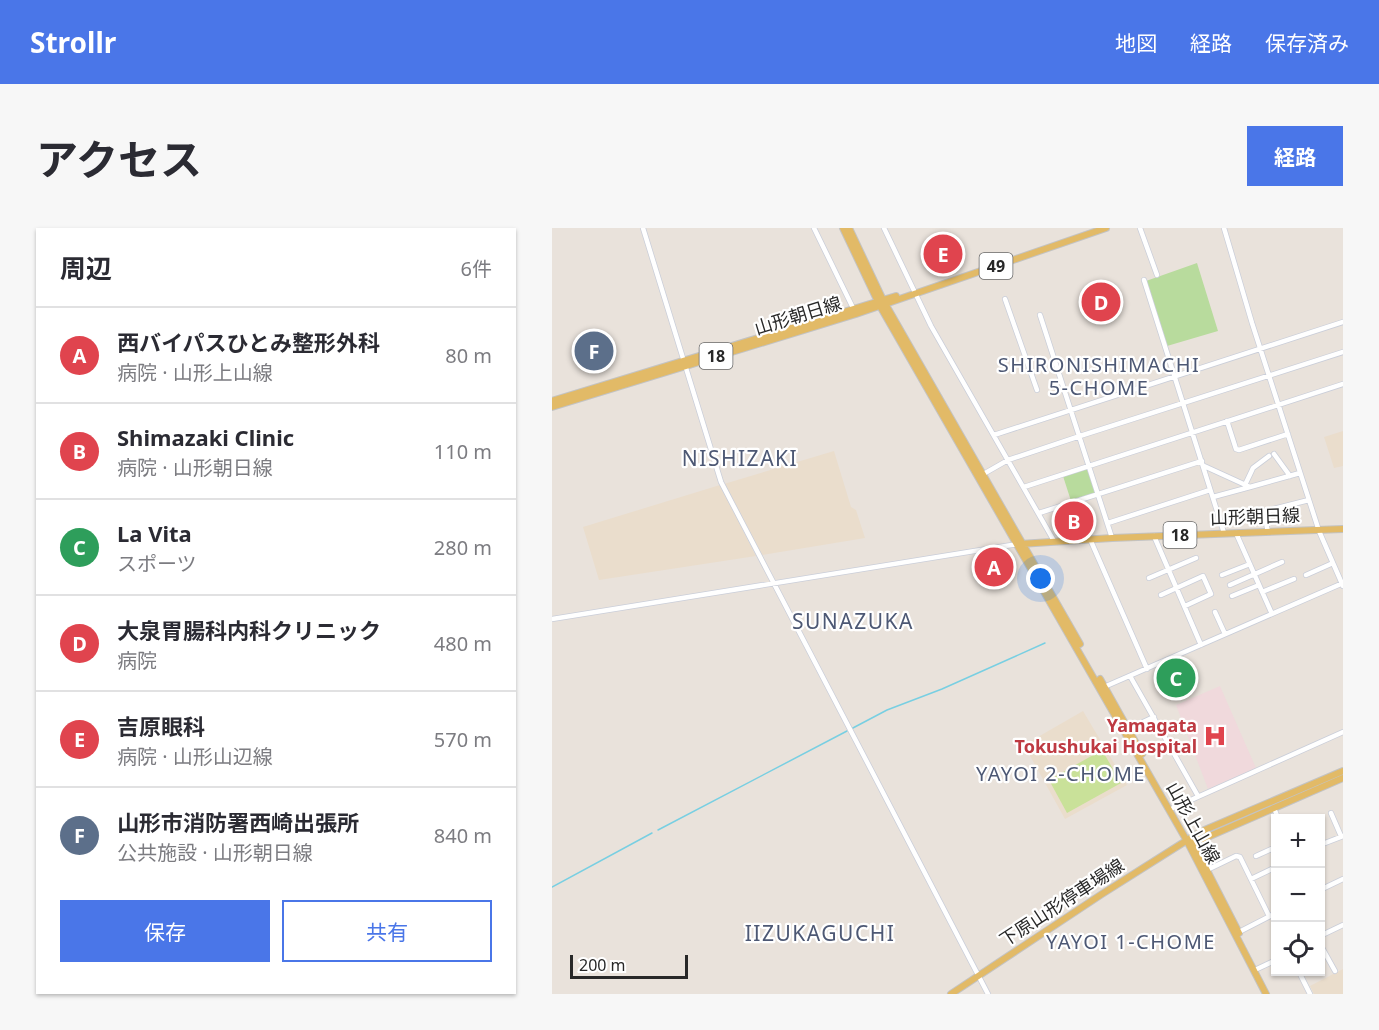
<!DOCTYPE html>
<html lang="ja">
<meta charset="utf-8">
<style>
:root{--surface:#fff;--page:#f7f7f7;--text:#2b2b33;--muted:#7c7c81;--line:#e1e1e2;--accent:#4a76e8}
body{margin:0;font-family:"Noto Sans","Noto Sans JP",sans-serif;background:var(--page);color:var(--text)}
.controls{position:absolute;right:18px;bottom:18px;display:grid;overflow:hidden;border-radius:0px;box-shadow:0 2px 4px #0004}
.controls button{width:54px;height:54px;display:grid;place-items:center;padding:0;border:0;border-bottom:2px solid var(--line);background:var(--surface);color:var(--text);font:30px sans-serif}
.scale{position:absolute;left:18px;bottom:15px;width:118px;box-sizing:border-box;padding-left:6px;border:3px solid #282828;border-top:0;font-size:16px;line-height:21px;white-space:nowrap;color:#282828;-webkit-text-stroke:4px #fff;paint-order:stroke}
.you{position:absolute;left:489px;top:351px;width:21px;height:21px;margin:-15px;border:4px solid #fff;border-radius:50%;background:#1a73e8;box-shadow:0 0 0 9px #1a73e833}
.badge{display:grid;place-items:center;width:39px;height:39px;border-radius:50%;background:var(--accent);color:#fff;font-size:20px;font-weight:700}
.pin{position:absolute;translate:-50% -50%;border:3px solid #fff;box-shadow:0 2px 6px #0006}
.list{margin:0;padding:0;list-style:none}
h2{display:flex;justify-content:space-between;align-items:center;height:78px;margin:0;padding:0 24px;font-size:26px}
h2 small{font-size:20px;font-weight:400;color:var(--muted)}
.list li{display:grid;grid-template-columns:39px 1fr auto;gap:18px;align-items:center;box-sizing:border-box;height:96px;padding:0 24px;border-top:2px solid var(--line)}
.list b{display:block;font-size:22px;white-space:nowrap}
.list p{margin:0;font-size:20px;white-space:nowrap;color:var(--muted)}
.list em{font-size:20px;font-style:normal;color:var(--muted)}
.actions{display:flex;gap:12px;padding:18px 24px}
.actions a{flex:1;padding:14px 0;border:2px solid var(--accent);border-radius:0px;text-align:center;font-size:21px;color:var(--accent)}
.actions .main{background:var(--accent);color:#fff}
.icon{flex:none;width:33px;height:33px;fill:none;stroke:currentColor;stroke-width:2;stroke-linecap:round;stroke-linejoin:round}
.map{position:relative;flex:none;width:791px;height:766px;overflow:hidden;border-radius:0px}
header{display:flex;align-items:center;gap:36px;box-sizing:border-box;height:84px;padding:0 30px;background:var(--accent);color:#fff}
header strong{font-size:28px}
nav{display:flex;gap:33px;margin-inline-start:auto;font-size:21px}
.intro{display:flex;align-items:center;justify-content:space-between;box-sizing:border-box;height:144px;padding:0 36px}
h1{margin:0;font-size:42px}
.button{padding:15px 27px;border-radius:0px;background:var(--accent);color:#fff;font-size:21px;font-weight:700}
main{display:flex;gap:36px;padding:0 36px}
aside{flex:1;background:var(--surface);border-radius:0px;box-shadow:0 2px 4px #0004}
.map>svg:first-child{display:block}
.education{fill:#eaddcc}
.medical{fill:#f0d9dc}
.green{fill:#b8db9d}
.pitch{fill:#c9e199}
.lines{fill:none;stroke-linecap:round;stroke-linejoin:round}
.stream{stroke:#78cfe2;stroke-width:1.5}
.minor-casing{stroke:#caced9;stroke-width:6}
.major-casing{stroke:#c3c3c3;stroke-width:8}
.minor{stroke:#fff;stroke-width:4.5}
.major{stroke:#e2ba67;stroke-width:6}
.labels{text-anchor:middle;stroke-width:4.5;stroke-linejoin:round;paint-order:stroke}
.shield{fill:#fff;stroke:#686868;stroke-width:1.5}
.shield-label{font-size:16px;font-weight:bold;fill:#282828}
.street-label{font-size:18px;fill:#282828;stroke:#fff}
.health-label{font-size:18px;font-weight:bold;fill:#be3a42;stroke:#fff;text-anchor:end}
.neighbourhood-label{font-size:20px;letter-spacing:1.5px;fill:#4d5874;stroke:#fff}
.quarter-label{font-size:21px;letter-spacing:1.5px;fill:#4d5874;stroke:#fff}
</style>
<header>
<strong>Strollr</strong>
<nav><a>地図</a><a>経路</a><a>保存済み</a></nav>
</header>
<div class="intro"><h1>アクセス</h1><a class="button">経路</a></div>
<main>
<aside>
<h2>周辺<small>6件</small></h2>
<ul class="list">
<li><span class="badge" style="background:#e0444e">A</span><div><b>西バイパスひとみ整形外科</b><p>病院 · 山形上山線</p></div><em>80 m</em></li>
<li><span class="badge" style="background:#e0444e">B</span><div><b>Shimazaki Clinic</b><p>病院 · 山形朝日線</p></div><em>110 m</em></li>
<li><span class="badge" style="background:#2e9e5b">C</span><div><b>La Vita</b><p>スポーツ</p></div><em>280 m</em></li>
<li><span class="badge" style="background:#e0444e">D</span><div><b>大泉胃腸科内科クリニック</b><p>病院</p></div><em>480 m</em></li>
<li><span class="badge" style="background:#e0444e">E</span><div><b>吉原眼科</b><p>病院 · 山形山辺線</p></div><em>570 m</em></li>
<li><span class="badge" style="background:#5c6f8a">F</span><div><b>山形市消防署西崎出張所</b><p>公共施設 · 山形朝日線</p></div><em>840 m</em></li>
</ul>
<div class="actions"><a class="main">保存</a><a>共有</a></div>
</aside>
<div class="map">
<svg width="791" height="766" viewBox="0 0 791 766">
<rect width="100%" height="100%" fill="#e9e2db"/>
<path class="education" d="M791 203V238L782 240 772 209Z
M282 223 299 279 304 282 313 310 210 327 172 256Z
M168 257 204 328 47 352 31 299Z
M531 483 575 557 513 591 472 517Z
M791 741V766H762L758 758Z"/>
<path class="medical" d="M668 458 704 540 656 561 624 477Z"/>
<path class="green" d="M645 35 666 103 615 118 594 53Z
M537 239 545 265 519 273 511 248Z"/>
<path class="pitch" d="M550 522 569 555 515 585 497 552Z"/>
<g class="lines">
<path class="stream" d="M299 501 335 482 390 461 493 415
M106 602 295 503
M0 659 100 605"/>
<g class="minor-casing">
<path id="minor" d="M91 0 169 254 436 766
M262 0 302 82
M332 0 379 98 502 313
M588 0 605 47
M672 0 700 95 767 303 791 358
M592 52 672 305
M453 71 485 162
M488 87 560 310
M675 193 684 221 687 222 736 206
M442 207 791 94
M722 226 738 248
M652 238 698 259 748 245
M428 248 456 232 528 208 791 124
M693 257 701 240 717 228
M472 259 791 156
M661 269 698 259
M487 285 650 233
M688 287 701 284 712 286
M556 295 658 262
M716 304 712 286 713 283 757 272
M684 305 720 386
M602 308 649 417
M538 311 595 441
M670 347 698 336
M754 347 781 335
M597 350 644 330
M678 357 730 334
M710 364 742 351
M609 367 651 348 659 366 633 378
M680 368 707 357
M663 384 673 406
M0 391 466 316
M578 448 646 568
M552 459 791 355
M576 501 602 489
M621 580 791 504
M722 580 726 590
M779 585 789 608
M768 617 791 608
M704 628 724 619
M655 642 684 628 688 629 717 688
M699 651 724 639
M768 662 791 651
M687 704 724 685
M768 708 791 697
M768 716 783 743
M705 741 724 732
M747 744 758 766"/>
</g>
<g class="major-casing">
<path id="major" d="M291 0 328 78 635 613 714 766
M297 0 331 72 528 416
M0 173 344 68
M0 179 304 86 554 0
M468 316 560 310 791 301
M548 451 590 526
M639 611H651L791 550
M640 613 687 705
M399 766 550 666 648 604 791 543"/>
</g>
<use href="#minor" class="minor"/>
<use href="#major" class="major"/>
</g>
<defs>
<g id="hospital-bare" transform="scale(1.8)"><path d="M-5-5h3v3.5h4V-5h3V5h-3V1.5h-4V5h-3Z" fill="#e0444e" stroke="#fff" stroke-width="2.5" paint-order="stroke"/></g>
</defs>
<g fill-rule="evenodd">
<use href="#hospital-bare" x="663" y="508"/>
</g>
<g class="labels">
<g class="shield">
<rect x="427.5" y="25" width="33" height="26" rx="4.5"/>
<rect x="147.5" y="115" width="33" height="26" rx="4.5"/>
<rect x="611.5" y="294" width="33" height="26" rx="4.5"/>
</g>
<g class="shield-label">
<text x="444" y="44">49</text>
<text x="164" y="134">18</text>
<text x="628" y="313">18</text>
</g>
<g class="street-label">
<text transform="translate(246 88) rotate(-17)" y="6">山形朝日線</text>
<text transform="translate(703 289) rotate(-2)" y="6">山形朝日線</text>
<text transform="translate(641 595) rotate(61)" y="6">山形上山線</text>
<text transform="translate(510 675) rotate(-33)" y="6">下原山形停車場線</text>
</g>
<g class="health-label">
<text x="645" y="504">Yamagata<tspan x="645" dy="21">Tokushukai Hospital</tspan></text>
</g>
<g class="neighbourhood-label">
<text x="547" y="144">SHIRONISHIMACHI<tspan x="547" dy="23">5-CHOME</tspan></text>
<text x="509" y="553">YAYOI 2-CHOME</text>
<text x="579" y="721">YAYOI 1-CHOME</text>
</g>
<g class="quarter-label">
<text x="188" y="238">NISHIZAKI</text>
<text x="301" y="401">SUNAZUKA</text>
<text x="268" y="713">IIZUKAGUCHI</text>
</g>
</g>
</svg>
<div class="controls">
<button>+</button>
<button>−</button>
<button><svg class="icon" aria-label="locate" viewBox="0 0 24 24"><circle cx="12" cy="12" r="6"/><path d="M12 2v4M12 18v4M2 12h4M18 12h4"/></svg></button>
</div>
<div class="scale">200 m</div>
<div class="you"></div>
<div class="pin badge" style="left:442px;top:339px;background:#e0444e">A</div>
<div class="pin badge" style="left:522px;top:293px;background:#e0444e">B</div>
<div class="pin badge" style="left:624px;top:450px;background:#2e9e5b">C</div>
<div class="pin badge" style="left:549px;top:74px;background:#e0444e">D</div>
<div class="pin badge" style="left:391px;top:26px;background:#e0444e">E</div>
<div class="pin badge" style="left:42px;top:123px;background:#5c6f8a">F</div>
</div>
</main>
